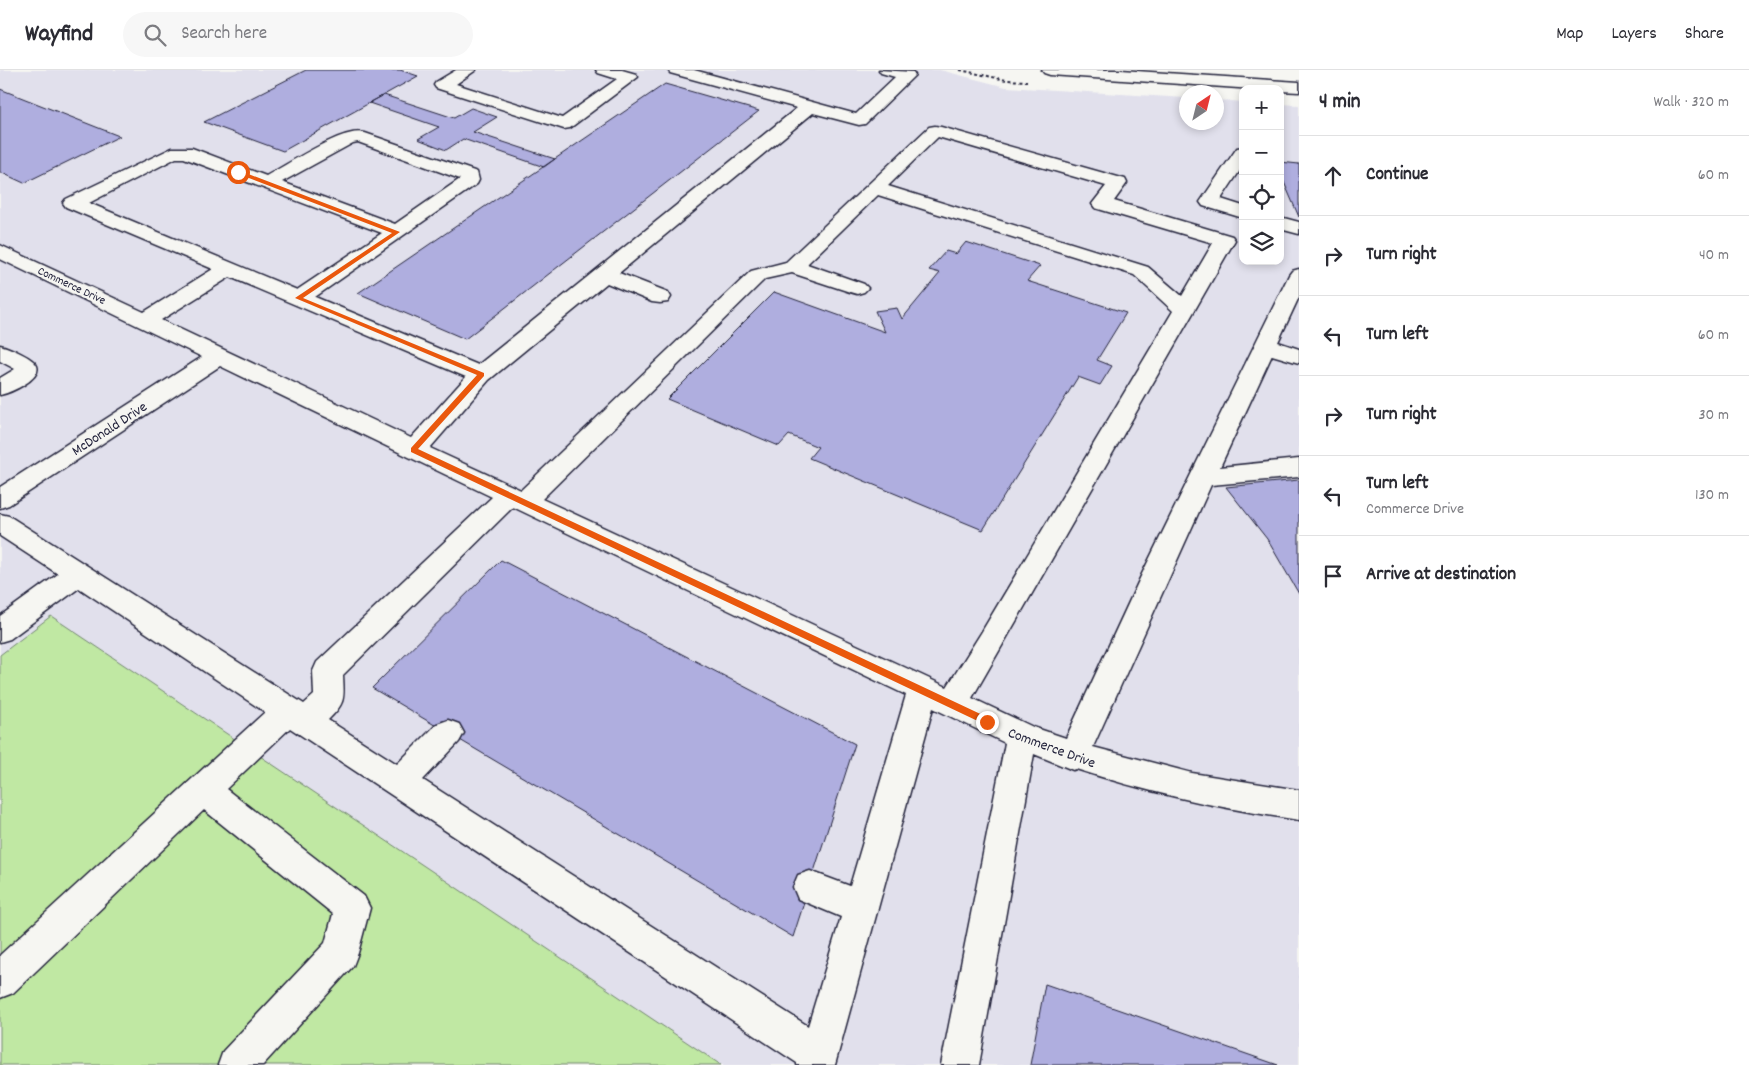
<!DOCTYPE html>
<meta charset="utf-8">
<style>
:root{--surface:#fff;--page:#f7f7f7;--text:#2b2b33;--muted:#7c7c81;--line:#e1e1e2}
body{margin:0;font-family:Dekko,sans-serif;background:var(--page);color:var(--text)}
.controls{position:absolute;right:15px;top:15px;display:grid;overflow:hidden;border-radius:10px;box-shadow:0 2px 8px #0003}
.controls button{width:45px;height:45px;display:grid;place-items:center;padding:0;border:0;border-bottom:1px solid var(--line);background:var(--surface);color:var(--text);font:25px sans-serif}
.compass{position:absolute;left:1179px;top:15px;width:45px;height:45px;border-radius:50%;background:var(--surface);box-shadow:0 2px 8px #0003;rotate:35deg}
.stop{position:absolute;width:15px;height:15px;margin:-11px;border:4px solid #ea580c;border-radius:50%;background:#fff}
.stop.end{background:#ea580c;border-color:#fff;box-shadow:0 1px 5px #0008}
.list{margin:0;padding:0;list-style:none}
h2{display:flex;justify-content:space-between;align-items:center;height:65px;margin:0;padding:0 20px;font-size:21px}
h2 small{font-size:16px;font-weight:400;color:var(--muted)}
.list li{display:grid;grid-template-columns:32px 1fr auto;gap:15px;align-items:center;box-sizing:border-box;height:80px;padding:0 20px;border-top:1px solid var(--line)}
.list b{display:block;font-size:19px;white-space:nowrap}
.list p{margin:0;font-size:16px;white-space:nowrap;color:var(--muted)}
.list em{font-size:16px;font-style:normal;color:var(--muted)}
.icon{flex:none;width:28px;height:28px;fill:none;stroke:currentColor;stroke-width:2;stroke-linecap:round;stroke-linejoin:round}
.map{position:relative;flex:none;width:1299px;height:995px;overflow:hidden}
header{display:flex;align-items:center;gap:30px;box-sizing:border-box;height:70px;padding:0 25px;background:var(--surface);border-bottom:1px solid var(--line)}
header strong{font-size:24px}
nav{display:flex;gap:28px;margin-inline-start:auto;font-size:18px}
.search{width:350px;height:45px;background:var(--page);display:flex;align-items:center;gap:12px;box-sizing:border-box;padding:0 18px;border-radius:28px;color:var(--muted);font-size:19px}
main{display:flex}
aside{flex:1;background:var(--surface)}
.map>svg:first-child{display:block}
.built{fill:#e1e0ec}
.green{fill:#c0e8a3;stroke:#71856f}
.building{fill:#afaedf;stroke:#22223b}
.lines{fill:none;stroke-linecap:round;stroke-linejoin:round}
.minor-casing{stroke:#22223b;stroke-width:3}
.path{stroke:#22223b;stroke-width:2;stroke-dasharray:3 2.5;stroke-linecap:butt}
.minor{fill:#f6f6f2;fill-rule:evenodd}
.route{fill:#ea580c}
.labels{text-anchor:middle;stroke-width:4.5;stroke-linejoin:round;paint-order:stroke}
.far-street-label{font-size:12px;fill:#22223b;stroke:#f6f6f2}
.street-label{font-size:15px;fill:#22223b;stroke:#f6f6f2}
</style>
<header>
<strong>Wayfind</strong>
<div class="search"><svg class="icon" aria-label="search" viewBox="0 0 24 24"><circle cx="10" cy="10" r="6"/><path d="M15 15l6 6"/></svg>Search here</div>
<nav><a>Map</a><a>Layers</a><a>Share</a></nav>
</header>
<main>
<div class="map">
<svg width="1299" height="995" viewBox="0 0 1299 995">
<rect width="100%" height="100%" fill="#f6f6f2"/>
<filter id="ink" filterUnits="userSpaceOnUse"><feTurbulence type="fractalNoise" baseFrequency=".02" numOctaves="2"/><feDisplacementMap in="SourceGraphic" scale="10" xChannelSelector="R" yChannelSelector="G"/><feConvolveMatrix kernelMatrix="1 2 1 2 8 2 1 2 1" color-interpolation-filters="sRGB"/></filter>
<g filter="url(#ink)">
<path class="built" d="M0 0H940L1006 17 1186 28V52H1216L1217 30 1243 32V191H1280V34L1299 35V995H0Z"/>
<path class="green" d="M51 546 721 995H0V585Z"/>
<path class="building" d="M306 0H400L418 6 283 81 204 52Z
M665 14 759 41 465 269 358 223Z
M0 19 119 66H120L24 113 0 102Z
M384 25 454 48 471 38 497 47 473 62 555 89 544 97 463 69 446 80 418 69 439 57 369 33Z
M1280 92 1299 94V147L1280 103Z
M966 172 1040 196 1027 211 1126 243 1097 290 1112 296 1100 315 1078 307 983 460 809 388 818 377 789 365 779 376 667 329 774 222 885 262 875 241 897 238 902 249 940 203 929 200 946 181 956 184Z
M1299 410V524L1267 469 1226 417Z
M501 490 855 674 793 867 372 618Z
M1045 914 1278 995H1030Z"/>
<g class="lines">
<g class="minor-casing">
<path id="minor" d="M456 0H476L456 14 562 48 617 9 598 3 596 0H622L636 4 638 7 570 58 564 59 436 18 434 15 436 12Z
M668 0H694L856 44 895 7 881 3 879 0 913 2 915 5 865 54 859 55 813 43 619 203 668 222 671 227 668 232 660 233 652 232 607 213 489 310 430 378 521 420 751 201 786 192 929 57 935 56 941 57 1125 109 1127 113 1114 131 1232 166 1235 170 972 628 1033 657 1066 668 1142 504 1289 205 1292 201 1299 199V227L1278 272 1299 279V293L1272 285 1220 397 1299 389V407L1211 415 1093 677 1192 703 1299 720V750C1223 739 1149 723 1076 699L1073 700 1034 684 979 995H941L1005 673 933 638 835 995H797V993L290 658 226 719 364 826 370 838 358 883 353 896 263 995H218L223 981 325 873 333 844 204 740 13 923 0 928V885L265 642 79 518 10 569 0 572V546L58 504 0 466V444L9 446 304 634 314 625 313 601 317 592 492 427 220 296 9 435 0 438V417L202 287 0 189V175L144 242 213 199 66 137 63 133 66 129 172 78H192L266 106C289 94 342 57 365 63L477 102 479 110 477 114 315 227 478 295 797 38 670 3ZM938 67 1106 116 1092 134 1095 138 1213 173 1182 226 1148 197 888 116ZM358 72 460 109 395 154 282 112 353 73ZM176 88H184L382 163 297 220 89 133ZM878 125 1134 205 1173 241 981 563 947 617 542 429 765 209 792 203 850 222 857 224 864 222 868 218 864 214 807 194ZM230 207 466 307 411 368 161 250ZM513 437 906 625 850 816 810 801 798 805 793 817 798 829 841 847 808 956 423 710 459 672 464 663 459 654 448 650 437 654 397 694 328 650C346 633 344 628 343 605Z
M1042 0H1121L1299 12V22L1280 21V19H1253L1050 5 1044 3Z
M1243 77V96L1221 129 1243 136V148L1203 136 1200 132 1237 78Z
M1280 147 1299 152V164L1280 159Z
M0 275C8 277 35 288 37 296 42 309 10 323 0 325V308L15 299 0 291Z"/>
</g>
<path class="path" d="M960 0 1006 10 1027 11"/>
<use href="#minor" class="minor"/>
</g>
</g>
<path class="route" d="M238 100 400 162 303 228 484 303V306L418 379 991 649V654H984L411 382V378L477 305 295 228 392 163 236 103Z"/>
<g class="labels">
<g class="far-street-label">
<text transform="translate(72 215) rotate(25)" y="4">Commerce Drive</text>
</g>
<g class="street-label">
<text transform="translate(109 358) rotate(-33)" y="5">McDonald Drive</text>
<text transform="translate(1052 677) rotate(20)" y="5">Commerce Drive</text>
</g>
</g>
</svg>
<div class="controls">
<button>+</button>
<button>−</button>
<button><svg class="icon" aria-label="locate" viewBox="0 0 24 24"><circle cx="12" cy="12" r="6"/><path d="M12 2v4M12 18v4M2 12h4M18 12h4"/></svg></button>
<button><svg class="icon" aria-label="layers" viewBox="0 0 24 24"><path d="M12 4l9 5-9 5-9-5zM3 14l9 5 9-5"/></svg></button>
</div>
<svg class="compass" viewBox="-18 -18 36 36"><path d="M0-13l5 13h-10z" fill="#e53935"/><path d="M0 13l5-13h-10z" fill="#7c7c81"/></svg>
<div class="stop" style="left:238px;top:102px"></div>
<div class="stop end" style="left:987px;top:652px"></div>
</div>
<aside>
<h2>4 min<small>Walk · 320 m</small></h2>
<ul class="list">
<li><svg class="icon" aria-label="ahead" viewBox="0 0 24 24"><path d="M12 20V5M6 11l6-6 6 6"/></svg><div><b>Continue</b></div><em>60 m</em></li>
<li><svg class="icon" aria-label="right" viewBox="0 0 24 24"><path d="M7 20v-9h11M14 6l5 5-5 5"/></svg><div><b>Turn right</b></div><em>40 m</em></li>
<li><svg class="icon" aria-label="left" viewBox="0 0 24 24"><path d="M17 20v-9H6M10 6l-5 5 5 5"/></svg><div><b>Turn left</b></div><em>60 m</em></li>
<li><svg class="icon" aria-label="right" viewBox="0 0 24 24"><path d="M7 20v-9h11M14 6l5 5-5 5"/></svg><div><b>Turn right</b></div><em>30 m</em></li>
<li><svg class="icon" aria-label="left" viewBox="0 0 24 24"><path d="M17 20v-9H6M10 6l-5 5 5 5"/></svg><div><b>Turn left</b><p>Commerce Drive</p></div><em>130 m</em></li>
<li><svg class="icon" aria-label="arrive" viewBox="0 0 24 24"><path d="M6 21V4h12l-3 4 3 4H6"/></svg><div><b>Arrive at destination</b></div></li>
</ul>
</aside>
</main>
